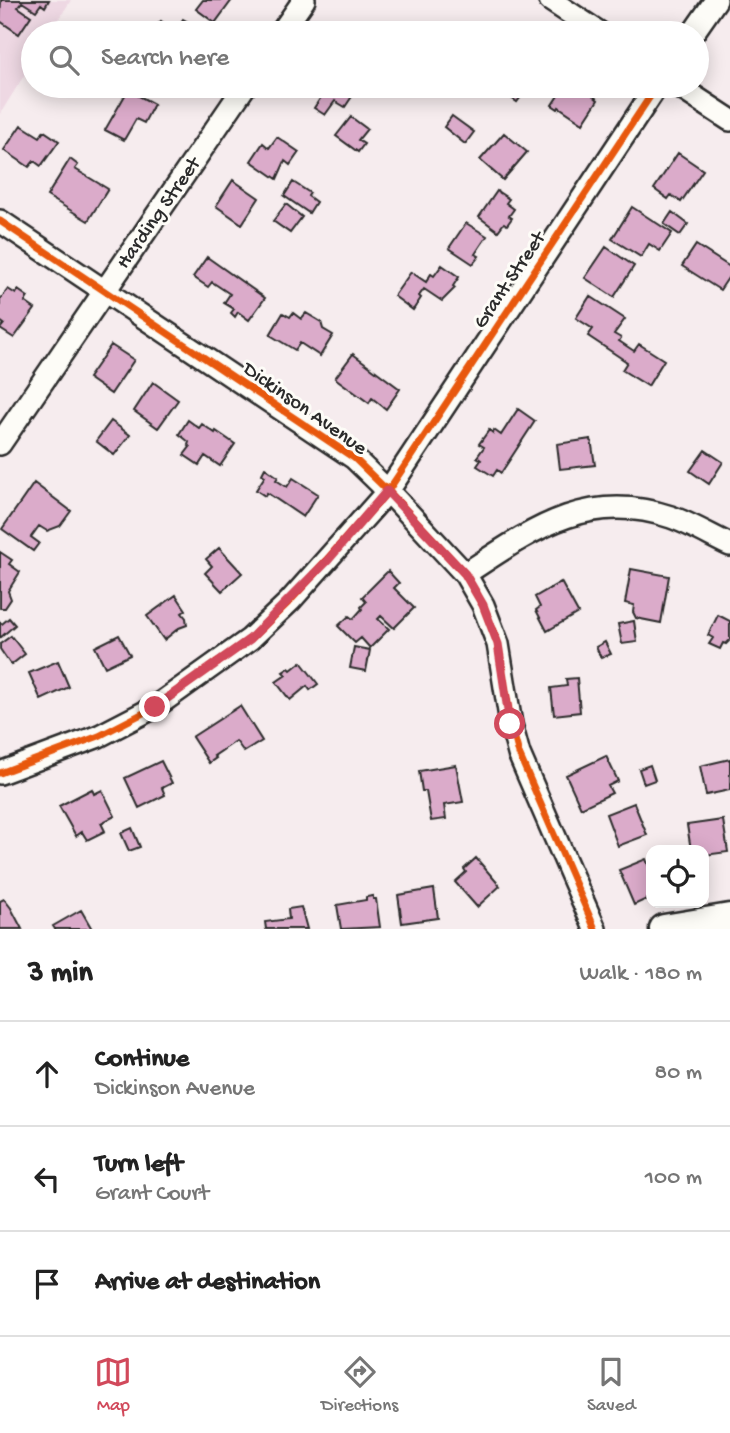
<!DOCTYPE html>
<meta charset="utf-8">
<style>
:root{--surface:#fff;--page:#f2f2f2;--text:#222;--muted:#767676;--line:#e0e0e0;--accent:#d1495b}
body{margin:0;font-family:"Gochi Hand",sans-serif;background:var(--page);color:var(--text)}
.controls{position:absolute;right:21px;bottom:21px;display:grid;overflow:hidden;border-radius:14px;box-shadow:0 4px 18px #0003}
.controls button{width:63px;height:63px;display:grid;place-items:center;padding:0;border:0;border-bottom:2px solid var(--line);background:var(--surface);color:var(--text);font:35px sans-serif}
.stop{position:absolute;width:21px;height:21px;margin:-16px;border:5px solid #d1495b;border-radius:50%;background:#fff}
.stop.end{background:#d1495b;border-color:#fff;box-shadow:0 2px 7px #0008}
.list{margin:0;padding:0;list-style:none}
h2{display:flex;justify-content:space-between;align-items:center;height:91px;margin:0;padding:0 28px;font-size:30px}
h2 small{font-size:23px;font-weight:400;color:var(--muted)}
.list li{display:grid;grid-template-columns:46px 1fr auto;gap:21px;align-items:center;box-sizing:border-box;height:105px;padding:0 28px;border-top:2px solid var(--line)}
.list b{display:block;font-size:26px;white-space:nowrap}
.list p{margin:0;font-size:23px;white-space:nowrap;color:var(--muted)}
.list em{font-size:23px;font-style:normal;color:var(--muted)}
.icon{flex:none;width:38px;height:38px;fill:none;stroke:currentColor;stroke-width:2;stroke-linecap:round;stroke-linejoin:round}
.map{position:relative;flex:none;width:730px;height:929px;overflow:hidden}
.search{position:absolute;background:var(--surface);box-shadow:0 4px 18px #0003;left:21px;right:21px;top:21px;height:77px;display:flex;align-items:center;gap:18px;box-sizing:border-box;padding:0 24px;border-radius:38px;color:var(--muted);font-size:26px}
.sheet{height:406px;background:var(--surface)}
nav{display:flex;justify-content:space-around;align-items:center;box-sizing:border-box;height:98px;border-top:2px solid var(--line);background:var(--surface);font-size:19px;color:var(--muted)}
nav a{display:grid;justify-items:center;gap:4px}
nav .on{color:var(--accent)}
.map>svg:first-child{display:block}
.built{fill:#eed8e3}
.building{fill:#dbabca;stroke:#2b2b2b;stroke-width:2}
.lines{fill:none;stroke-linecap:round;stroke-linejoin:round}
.street-casing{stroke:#2b2b2b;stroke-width:26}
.secondary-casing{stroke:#2b2b2b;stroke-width:33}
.street{stroke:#fdfcf7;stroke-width:21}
.secondary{stroke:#fdfcf7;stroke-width:28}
.cycleway-casing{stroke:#fdfcf7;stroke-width:11}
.cycleway{stroke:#e8590c;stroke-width:7}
.route{stroke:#d1495b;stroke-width:9}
.labels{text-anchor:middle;stroke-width:6;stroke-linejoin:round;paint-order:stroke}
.street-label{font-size:21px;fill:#2b2b2b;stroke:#fdfcf7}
</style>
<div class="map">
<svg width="730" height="929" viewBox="0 0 730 929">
<rect width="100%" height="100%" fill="#f6ecee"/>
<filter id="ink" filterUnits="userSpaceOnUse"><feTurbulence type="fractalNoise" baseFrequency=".0143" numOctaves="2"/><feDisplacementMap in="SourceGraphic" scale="14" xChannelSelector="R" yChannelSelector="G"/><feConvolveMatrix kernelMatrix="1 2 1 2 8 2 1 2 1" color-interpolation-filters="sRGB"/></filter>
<g filter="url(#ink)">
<path class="built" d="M0 0H71L50 33H33V61L0 114Z"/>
<path class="building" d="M1 0H49L45 7 41 4 36 11 22 2 18 7 31 16 19 34 0 21Z
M203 0H232L215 23 196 9Z
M183 19 197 27 193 33H181L176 30Z
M161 21 176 33H159L154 29Z
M321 86H359L345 107 335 101 325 115 314 108 325 91 320 87Z
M508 86H529L517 102 503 92Z
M570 86 581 88 582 86 598 100 583 123 559 107 558 109 552 105 563 88 567 90Z
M128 90 154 104 144 123 136 119 124 140 105 130Z
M452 116 474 132 465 144 444 127Z
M351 117 367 129 358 140 364 144 358 152 336 136Z
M21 125 40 137 44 131 59 141 41 166 34 161 29 167 4 150Z
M504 133 527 152 503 180 480 160Z
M277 137 299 152 290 165 285 161 277 179 251 161 263 143 269 148Z
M678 153 703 170 681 202 671 195 668 199 654 189Z
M70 159 78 165 75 169 108 189 88 221 47 196Z
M233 180 259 198 242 224 216 206Z
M293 182 310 193 308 196 316 202 309 213 284 196Z
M497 191 509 199 506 203 514 209 509 216 512 218 507 225 504 223 498 231 479 217Z
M286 204 302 217 290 233 273 221Z
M632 207 672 233 660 251 649 244 641 257 612 239Z
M672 212 688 224 680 235 664 224Z
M466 223 487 236 475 254 479 256 473 264 449 248Z
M696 245 730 267V275L720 290 682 266Z
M606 247 634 266 614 297 585 278Z
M207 257 265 298 249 320 238 312 235 317 231 313 234 309 224 303 230 294 212 282 208 287 193 277Z
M442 265 459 277 453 286 455 288 442 301 424 289 419 296 421 298 413 310 394 296 411 272 426 282 431 274 434 276Z
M8 289 16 294 18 290 28 297 25 302 35 309 14 338 0 329 4 324 0 321V300Z
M590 296 625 319 614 334 621 338 619 341 634 351 639 344 664 360 648 386 622 370 627 362 588 336 593 329 576 318Z
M283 313 290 317 293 313 301 319 306 313 321 322 323 329 333 335 320 356 300 343 295 350 270 335Z
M111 345 134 360 111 394 88 378Z
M353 354 400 389 386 409 372 398 369 403 335 378Z
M153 382 178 400 158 428 134 411Z
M518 409 535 421 501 473 497 470 493 476 477 466 481 460 477 457 484 447 479 444 489 430 493 433 494 430 501 435Z
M188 420 199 428 202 424 215 433 216 431 235 444 220 466 205 456 199 465 184 455 190 447 188 445 189 442 179 434Z
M111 421 130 435 114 455 96 441Z
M591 439 595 465 560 469 557 444Z
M705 450 723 462 709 484 690 471Z
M265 468 278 477 276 480 287 487 293 478 318 494 303 517 267 493 265 496 256 490 265 476 262 474Z
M34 483 71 511 60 526 47 531 39 526 31 537 39 543 33 551 2 529Z
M219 548 242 573 222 591 205 573 212 566 206 559Z
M0 552 12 560 9 564 20 572 8 591 11 599 5 608H0Z
M631 569 669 576 661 623 636 618 633 612 634 605 625 603Z
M388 571 399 583 394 588 414 608 394 628 381 616 378 619 389 629 370 648 361 638 355 643 338 626 349 616 353 619 362 609 361 607 366 602 362 597Z
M561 582 578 613 547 631 536 610 540 607 535 597Z
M176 595 186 610 182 613 186 618 187 625 179 628 164 640 147 616Z
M718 615 730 621V640L726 644 723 643 720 649 709 644 713 638 708 635Z
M9 618 15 625 0 638V622L2 624Z
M634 621 637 642 622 644 618 624Z
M119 635 130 655 105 667 95 647Z
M11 636 25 654 11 665 0 649V644Z
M605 642 611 654 601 658 596 647Z
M354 647 370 650 366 671 350 668Z
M58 661 69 687 41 700 29 673Z
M301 662 318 684 310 690 307 686 290 700 276 682 286 675 283 672 289 668 291 670Z
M577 678 580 712 554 715 551 688 567 686 566 679Z
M240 706 262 741 244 752 236 741 214 756 216 758 209 763 192 737Z
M606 756 618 781 608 786 612 793 581 808 566 775Z
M730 759V790L706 795 700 766Z
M161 761 172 783 162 788 165 795 139 808 125 778Z
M456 765 463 802 444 805 446 819 431 821 426 791H422L419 771Z
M650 765 655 780 644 784 639 769Z
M92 789 94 794 102 790 115 816 101 823 105 831 87 840 82 832 76 836 59 806Z
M634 803 647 835 618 846 606 814Z
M723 820 728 852 705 855 704 850H691L687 825Z
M132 828 140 847 129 851 121 833Z
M476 858 500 886 477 907 455 882 466 872 464 869Z
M646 859 651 872V897L634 905 619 870Z
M434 889 438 918 402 923 398 895Z
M373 896V899H376L380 927 341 929 337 905 366 900V897Z
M4 899 11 908 22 929H0V901Z
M301 907 307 929H266L265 922 289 919 288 909Z
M81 910 92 929H55L53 926Z"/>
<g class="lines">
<g class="street-casing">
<path id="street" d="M550 0 600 33
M281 33 304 0
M693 33 716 0
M678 86 730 120
M0 221 354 458 388 491 465 574 483 605 498 644 511 724 519 754 595 929
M0 444 245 86
M465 574C532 530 587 489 671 517 691 524 711 536 730 545
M0 773 99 736 155 707 250 639 290 601 388 491 657 86"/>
</g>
<g class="secondary-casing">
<path id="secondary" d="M664 929 730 918"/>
</g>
<use href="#street" class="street"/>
<use href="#secondary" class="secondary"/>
<g class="cycleway-casing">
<path id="cycleway" d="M0 221 354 458 388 491 465 574 483 605 498 644 511 724 519 754 595 929
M0 773 99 736 155 707 250 639 290 601 388 491 657 86"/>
</g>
<use href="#cycleway" class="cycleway"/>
</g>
</g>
<g class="lines" filter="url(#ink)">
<path class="route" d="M155 707 250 639 328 560 387 491 465 574 483 605 498 644 510 724"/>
</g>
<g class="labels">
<g class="street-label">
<text transform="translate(157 212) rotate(-55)" y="7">Harding Street</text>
<text transform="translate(508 279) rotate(-56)" y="7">Grant Street</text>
<text transform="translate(306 407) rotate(35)" y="7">Dickinson Avenue</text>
</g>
</g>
</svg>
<div class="controls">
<button><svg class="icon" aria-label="locate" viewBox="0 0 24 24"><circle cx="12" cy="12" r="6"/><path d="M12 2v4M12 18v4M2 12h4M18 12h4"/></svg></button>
</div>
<div class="stop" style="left:510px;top:724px"></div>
<div class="stop end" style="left:155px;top:707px"></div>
<div class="search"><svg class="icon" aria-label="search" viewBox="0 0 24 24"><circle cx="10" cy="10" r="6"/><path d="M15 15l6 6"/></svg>Search here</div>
</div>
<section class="sheet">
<h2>3 min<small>Walk · 180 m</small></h2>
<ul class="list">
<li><svg class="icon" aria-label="ahead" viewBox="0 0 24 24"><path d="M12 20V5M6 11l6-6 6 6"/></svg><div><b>Continue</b><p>Dickinson Avenue</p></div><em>80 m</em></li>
<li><svg class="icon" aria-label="left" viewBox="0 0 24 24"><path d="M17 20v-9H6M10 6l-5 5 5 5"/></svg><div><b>Turn left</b><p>Grant Court</p></div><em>100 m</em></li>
<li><svg class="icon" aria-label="arrive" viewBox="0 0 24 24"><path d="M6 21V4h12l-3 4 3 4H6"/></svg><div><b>Arrive at destination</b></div></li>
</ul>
</section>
<nav>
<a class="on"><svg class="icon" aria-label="map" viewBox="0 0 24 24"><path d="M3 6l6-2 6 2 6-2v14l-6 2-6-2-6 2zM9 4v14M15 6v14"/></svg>Map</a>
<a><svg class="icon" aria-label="directions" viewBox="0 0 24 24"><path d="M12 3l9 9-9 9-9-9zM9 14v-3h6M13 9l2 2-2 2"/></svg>Directions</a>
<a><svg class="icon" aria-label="saved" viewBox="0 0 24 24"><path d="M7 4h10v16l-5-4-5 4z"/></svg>Saved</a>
</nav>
